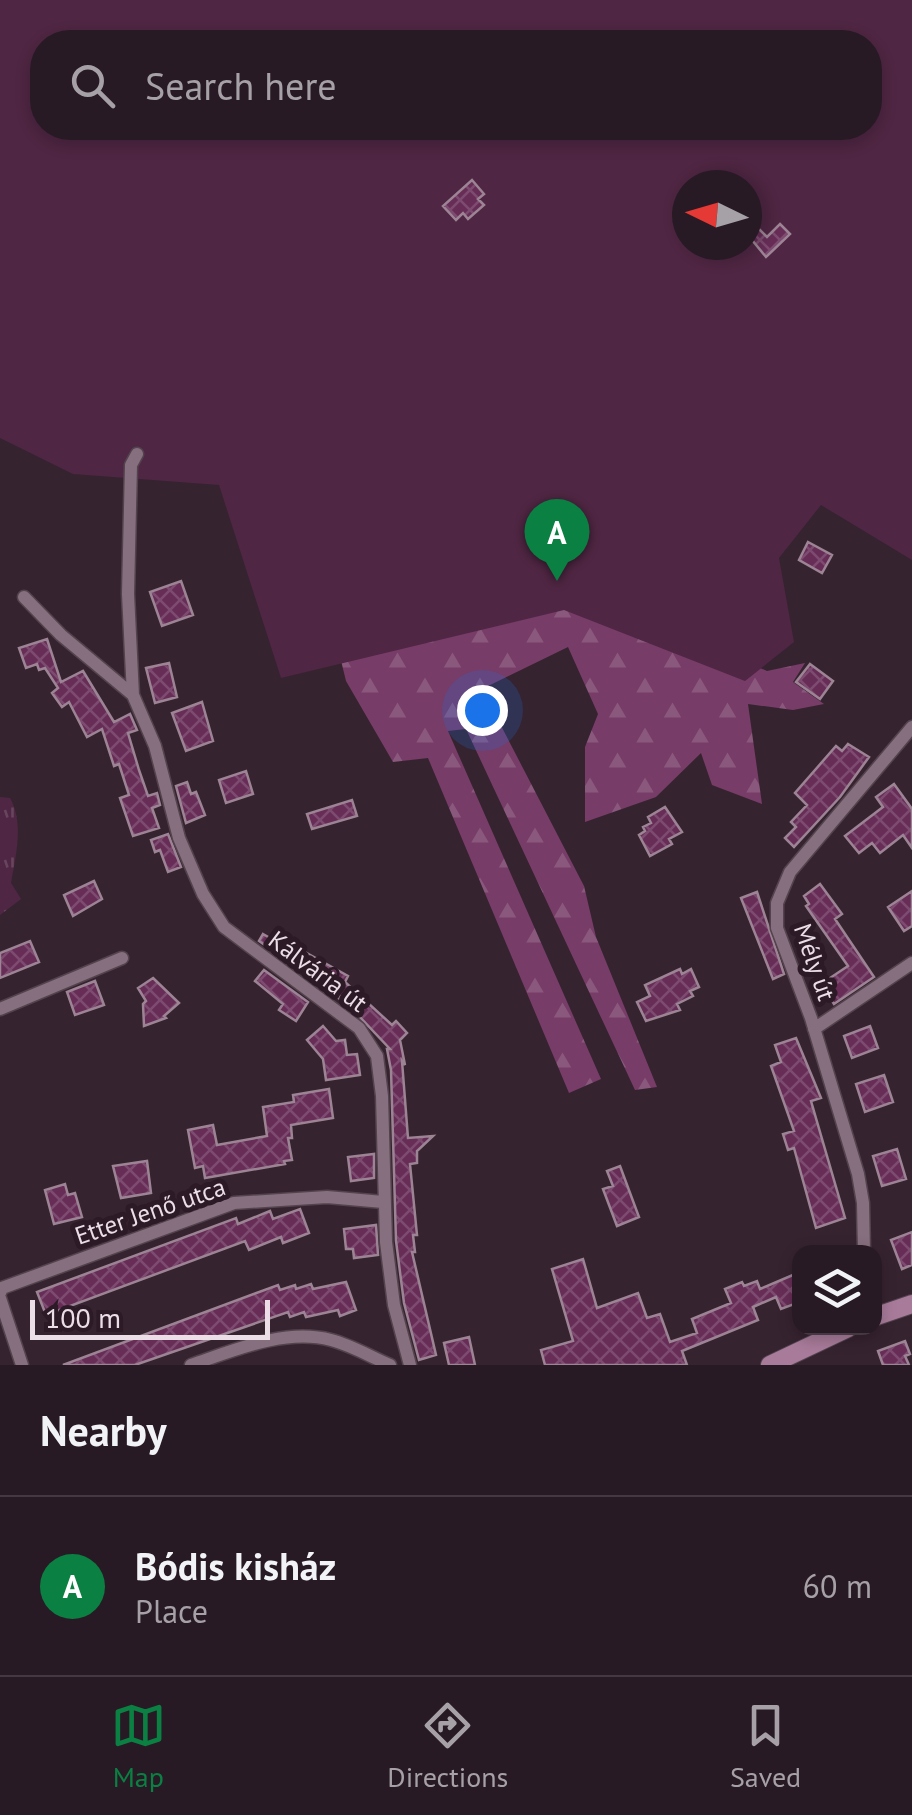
<!DOCTYPE html>
<meta charset="utf-8">
<style>
:root{--surface:#281a24;--page:#30232c;--text:#f1f3f6;--muted:#a5a1a6;--line:#443841;--accent:#0b8043}
body{margin:0;font-family:"PT Sans",sans-serif;background:var(--page);color:var(--text)}
.controls{position:absolute;right:30px;bottom:30px;display:grid;overflow:hidden;border-radius:20px;box-shadow:0 5px 15px #0003}
.controls button{width:90px;height:90px;display:grid;place-items:center;padding:0;border:0;border-bottom:2px solid var(--line);background:var(--surface);color:var(--text);font:50px sans-serif}
.compass{position:absolute;left:672px;top:170px;width:90px;height:90px;border-radius:50%;background:var(--surface);box-shadow:0 5px 15px #0003;rotate:275deg}
.scale{position:absolute;left:30px;bottom:25px;width:240px;box-sizing:border-box;padding-left:10px;border:5px solid #ebdee7;border-top:0;font-size:28px;line-height:35px;white-space:nowrap;color:#ebdee7;-webkit-text-stroke:8px #2c1a26;paint-order:stroke}
.you{position:absolute;left:482px;top:710px;width:35px;height:35px;margin:-25px;border:8px solid #fff;border-radius:50%;background:#1a73e8;box-shadow:0 0 0 15px #1a73e833}
.badge{display:grid;place-items:center;width:65px;height:65px;border-radius:50%;background:var(--accent);color:#fff;font-size:32px;font-weight:700}
.pin{position:absolute;translate:-50% -82px;filter:drop-shadow(0 2px 5px #0008)}
.pin::after{content:'';position:absolute;top:52px;width:35px;height:30px;background:inherit;clip-path:polygon(0 0,100% 0,50% 100%)}
.list{margin:0;padding:0;list-style:none}
h2{display:flex;justify-content:space-between;align-items:center;height:130px;margin:0;padding:0 40px;font-size:42px}
h2 small{font-size:32px;font-weight:400;color:var(--muted)}
.list li{display:grid;grid-template-columns:65px 1fr auto;gap:30px;align-items:center;box-sizing:border-box;height:180px;padding:0 40px;border-top:2px solid var(--line)}
.list b{display:block;font-size:38px;white-space:nowrap}
.list p{margin:0;font-size:32px;white-space:nowrap;color:var(--muted)}
.list em{font-size:32px;font-style:normal;color:var(--muted)}
.icon{flex:none;width:55px;height:55px;fill:none;stroke:currentColor;stroke-width:2;stroke-linecap:round;stroke-linejoin:round}
.map{position:relative;flex:none;width:912px;height:1365px;overflow:hidden}
.search{position:absolute;background:var(--surface);box-shadow:0 5px 15px #0003;left:30px;right:30px;top:30px;height:110px;display:flex;align-items:center;gap:25px;box-sizing:border-box;padding:0 35px;border-radius:40px;color:var(--muted);font-size:38px}
.sheet{height:310px;background:var(--surface)}
nav{display:flex;justify-content:space-around;align-items:center;box-sizing:border-box;height:140px;border-top:2px solid var(--line);background:var(--surface);font-size:28px;color:var(--muted)}
nav a{display:grid;justify-items:center;gap:5px}
nav .on{color:var(--accent)}
.map>svg:first-child{display:block}
.forest{fill:url(#forest-firs)}
.park{fill:url(#park-tufts)}
.garden{fill:#4f2643;fill-rule:evenodd}
.building{fill:url(#building-cross-hatch);stroke:#9c8494;stroke-width:2.5}
.lines{fill:none;stroke-linecap:round;stroke-linejoin:round}
.street-casing{stroke:#53434e;stroke-width:15}
.secondary-casing{stroke:#53434e;stroke-width:20}
.street{stroke:#866f7e;stroke-width:12}
.secondary{stroke:#a87b9a;stroke-width:18}
.labels{text-anchor:middle;stroke-width:10;stroke-linejoin:round;paint-order:stroke}
.street-label{font-size:25px;fill:#ebdee7;stroke:#2c1a26}
</style>
<div class="map">
<svg width="912" height="1365" viewBox="0 0 912 1365">
<defs>
<pattern id="forest-firs" width="22" height="20" patternUnits="userSpaceOnUse" patternTransform="scale(2.5)"><rect width="22" height="20" fill="#773c67"/><path d="M5 1l3.5 6h-7zM16 11l3.5 6h-7z" fill="#8a587d"/></pattern>
<pattern id="park-tufts" width="24" height="20" patternUnits="userSpaceOnUse" patternTransform="scale(2.5)"><rect width="24" height="20" fill="#4f2643"/><path d="M3 7l-1-3M5 7V3M7 7l1-3M15 17l-1-3M17 17v-4M19 17l1-3" fill="none" stroke="#68455e"/></pattern>
<pattern id="building-cross-hatch" width="8" height="8" patternUnits="userSpaceOnUse" patternTransform="scale(2.5)"><rect width="8" height="8" fill="#672d57"/><path d="M0 0l8 8M0 8l8-8" fill="none" stroke="#7d4b6f"/></pattern>
</defs>
<rect width="100%" height="100%" fill="#362330"/>
<path class="forest" d="M0 0 42 42V128L742 660 767 671 805 663 793 682 824 704 793 710 748 704 762 804 712 785 701 753 656 797 585 822V747L598 714 568 647 482 689 584 886 596 937 657 1087 635 1090 466 729 448 731 601 1079 569 1093 428 758 393 762 346 681 336 640 216 440 119 472Z"/>
<path class="park" d="M0 797 10 798C24 823 16 855 11 883L21 899 0 915Z"/>
<path class="garden" d="M0 0H912V560L821 505 779 558 794 642 745 681 564 610 281 678 219 485 73 474 0 438ZM42 42H870V128H42ZM687 185H747V245H687Z"/>
<path class="building" d="M472 180 484 194 478 199 484 205 468 219 463 213 456 220 443 206Z
M780 224 790 234 766 257 747 234 756 226 767 237Z
M808 542 832 555 822 573 799 560Z
M181 581 193 615 162 626 150 592Z
M47 639 61 682 83 671 114 722 130 714 137 730 128 733 139 770 148 796 157 793 160 805 152 808 159 828 133 836 120 798 129 795 119 764 114 766 102 729 87 737 69 702 62 707 52 693 58 688 45 668 39 670 37 664 26 668 19 648Z
M169 663 177 697 155 703 146 668Z
M810 664 833 681 820 699 796 682Z
M202 702 213 741 186 751 172 713Z
M848 744 869 757 840 797 794 847 785 838 796 827 791 822 807 805 795 793 836 746 842 751Z
M246 771 253 794 226 803 219 780Z
M187 782 191 794 196 792 205 815 186 823 176 786Z
M894 784 912 809V848L903 835 880 853 872 843 859 853 845 836 883 807 876 797Z
M352 800 357 816 312 829 307 814Z
M665 807 682 832 669 839 672 844 650 856 639 835 645 831 643 827 651 823 648 817Z
M168 834 181 867 168 872 160 850 155 852 151 840Z
M94 881 102 899 73 916 64 895Z
M820 884 842 914 835 919 874 977 834 1004 821 984 848 966 806 906 809 904 804 896Z
M912 891V926L904 931 888 907Z
M757 892 784 974 773 979 741 898Z
M263 934 293 951 296 947 348 976 345 982 392 1025 396 1021 407 1033 400 1040 405 1065 402 1061 408 1138 433 1136 417 1151V1163L410 1164 417 1235H413L415 1252H412L436 1355 419 1360 404 1303 396 1241 391 1070 387 1049H390L340 996V999L259 941Z
M30 941 39 962 0 978V953Z
M680 969 682 974 691 969 699 987 690 991 693 996 677 1004 680 1010 646 1021 637 1002 650 996 645 985Z
M264 970 308 1002 296 1021 279 1010 283 1004 255 981Z
M153 978 179 1003 164 1016 166 1018 144 1026 143 1004 146 1001 138 988Z
M95 981 104 1005 75 1015 67 992Z
M323 1026 336 1041 345 1040 347 1055 357 1054 360 1075 326 1080 323 1059 307 1040Z
M870 1026 878 1048 852 1058 844 1036Z
M796 1038 821 1098 811 1101 845 1218 816 1228 794 1148 788 1150 783 1134 794 1131 771 1066 781 1062 775 1045Z
M884 1075 893 1102 865 1112 856 1084Z
M329 1089 333 1118 291 1125 292 1138H288L292 1160 284 1161 285 1164 205 1178 203 1166 195 1168 188 1130 213 1125 217 1145 267 1136 263 1107 294 1102 293 1095Z
M897 1149 906 1179 882 1186 873 1156Z
M374 1154V1178L351 1181 348 1157Z
M147 1161 151 1193 121 1198 113 1166Z
M620 1166 639 1217 617 1226 603 1189 613 1186 607 1171Z
M65 1184 68 1195 75 1193 82 1217 54 1224 45 1190Z
M300 1209 309 1233 283 1243 281 1237 249 1250 245 1241 46 1315 37 1292 236 1218 238 1224 270 1211 273 1219Z
M376 1225 378 1255 354 1258 353 1249H346L344 1229Z
M912 1232V1265L902 1269 891 1240Z
M583 1259 597 1308 638 1293 647 1318 660 1314 670 1342 697 1333 692 1319 731 1303 725 1289 742 1282 744 1286 757 1281 760 1289 800 1272V1302L781 1309 776 1297 753 1307 758 1320 682 1351 687 1365H545L541 1350 573 1341 552 1269Z
M346 1282 356 1310 340 1316 338 1310 306 1317 304 1312 290 1317 288 1312 135 1365H63L278 1285 280 1290 295 1285 296 1289 311 1284 313 1289Z
M469 1337 475 1365H449L444 1343Z
M905 1341 910 1354 905 1356 909 1365H883L878 1351Z"/>
<g class="lines">
<g class="street-casing">
<path id="street" d="M137 454 131 465 128 594 133 695 155 746 179 838 203 894 224 927 359 1028 377 1056 382 1096 386 1242 394 1305 410 1365
M24 597 61 635 133 695
M0 1009 122 958
M814 1029 912 963
M864 1252 863 1203 858 1174 811 1018 777 928V903L790 872 912 727
M0 1293 2 1288 234 1203 327 1197 383 1202
M0 1298 22 1365
M191 1365C235 1350 285 1328 331 1340 351 1345 371 1357 390 1365"/>
</g>
<g class="secondary-casing">
<path id="secondary" d="M874 1317 912 1304
M770 1365 848 1328"/>
</g>
<use href="#street" class="street"/>
<use href="#secondary" class="secondary"/>
</g>
<g class="labels">
<g class="street-label">
<text transform="translate(815 962) rotate(71)" y="9">Mély út</text>
<text transform="translate(318 971) rotate(37)" y="9">Kálvária út</text>
<text transform="translate(150 1211) rotate(-19)" y="9">Etter Jenő utca</text>
</g>
</g>
</svg>
<div class="controls">
<button><svg class="icon" aria-label="layers" viewBox="0 0 24 24"><path d="M12 4l9 5-9 5-9-5zM3 14l9 5 9-5"/></svg></button>
</div>
<svg class="compass" viewBox="-18 -18 36 36"><path d="M0-13l5 13h-10z" fill="#e53935"/><path d="M0 13l5-13h-10z" fill="#a5a1a6"/></svg>
<div class="scale">100 m</div>
<div class="you"></div>
<div class="pin badge" style="left:557px;top:581px">A</div>
<div class="search"><svg class="icon" aria-label="search" viewBox="0 0 24 24"><circle cx="10" cy="10" r="6"/><path d="M15 15l6 6"/></svg>Search here</div>
</div>
<section class="sheet">
<h2>Nearby<small></small></h2>
<ul class="list">
<li><span class="badge">A</span><div><b>Bódis kisház</b><p>Place</p></div><em>60 m</em></li>
</ul>
</section>
<nav>
<a class="on"><svg class="icon" aria-label="map" viewBox="0 0 24 24"><path d="M3 6l6-2 6 2 6-2v14l-6 2-6-2-6 2zM9 4v14M15 6v14"/></svg>Map</a>
<a><svg class="icon" aria-label="directions" viewBox="0 0 24 24"><path d="M12 3l9 9-9 9-9-9zM9 14v-3h6M13 9l2 2-2 2"/></svg>Directions</a>
<a><svg class="icon" aria-label="saved" viewBox="0 0 24 24"><path d="M7 4h10v16l-5-4-5 4z"/></svg>Saved</a>
</nav>
